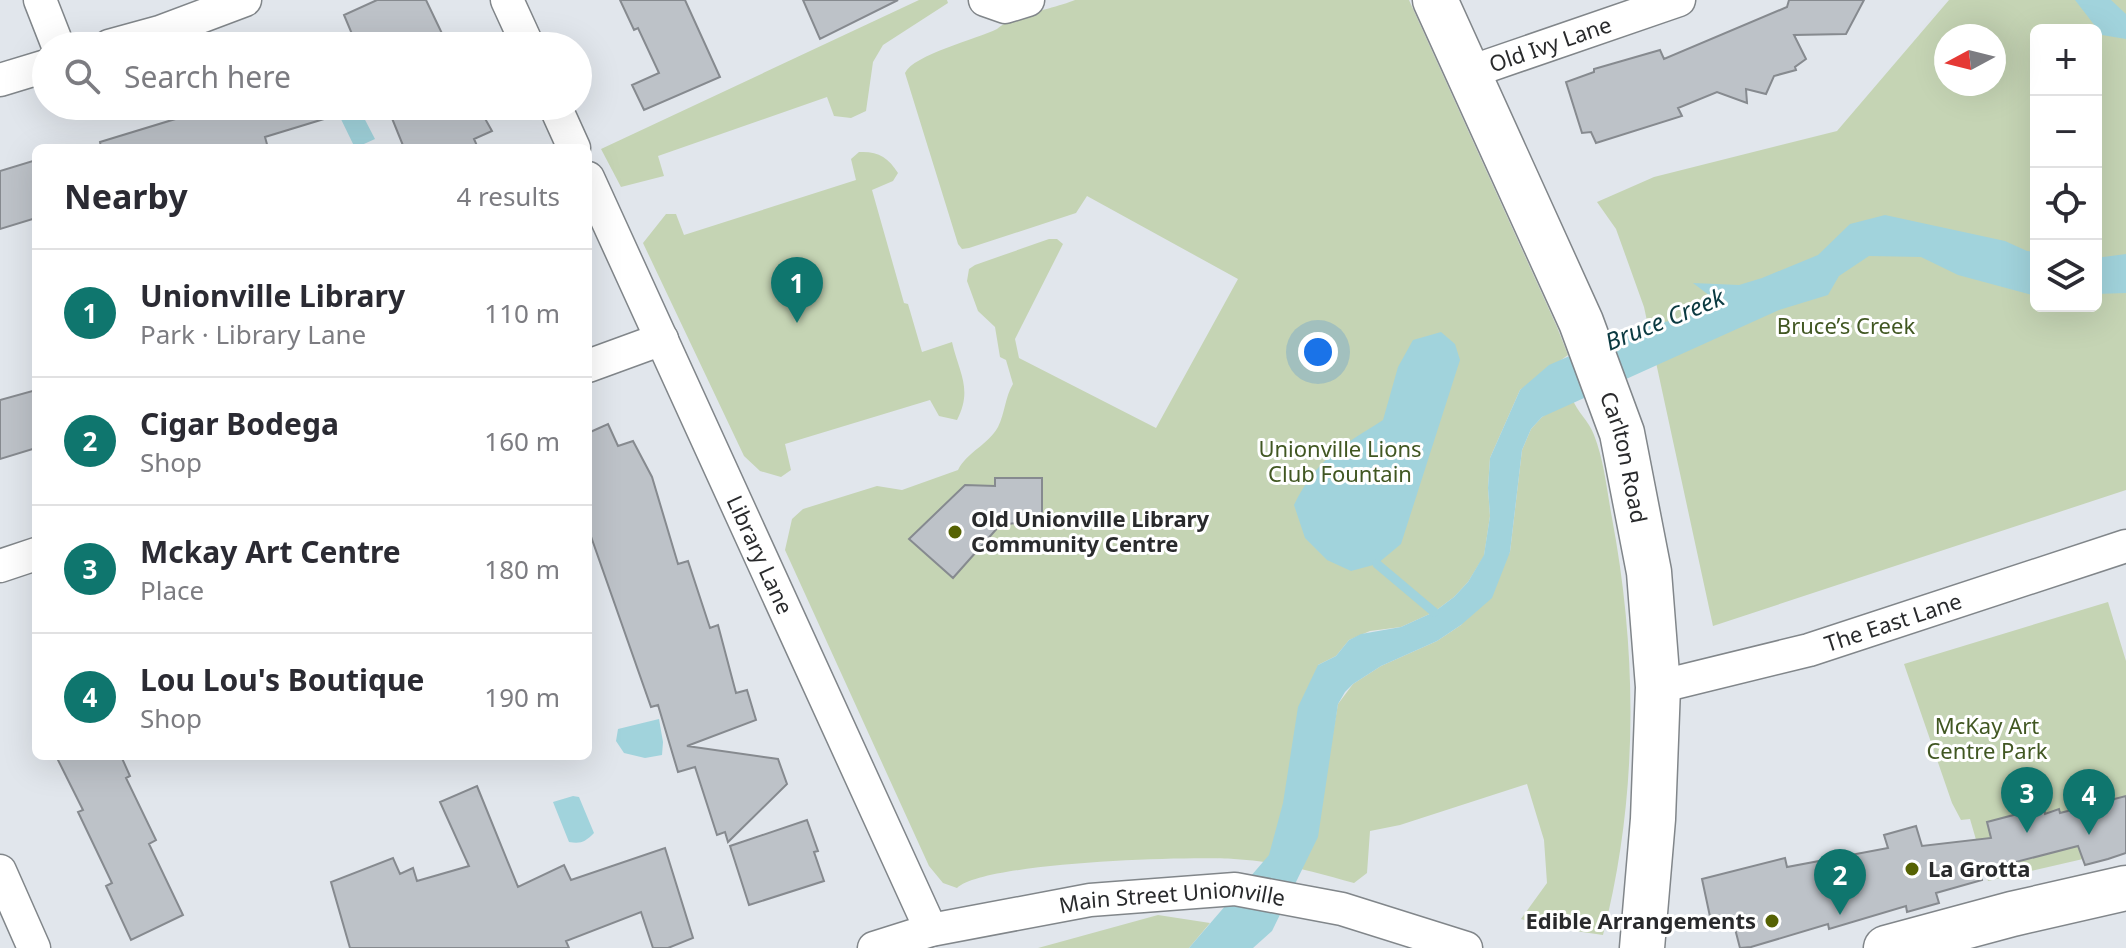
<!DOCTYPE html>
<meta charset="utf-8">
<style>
:root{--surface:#fff;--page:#f7f7f7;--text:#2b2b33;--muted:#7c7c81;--line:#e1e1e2;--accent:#0f766e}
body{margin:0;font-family:"Noto Sans",sans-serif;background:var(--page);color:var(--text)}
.controls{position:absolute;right:24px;top:24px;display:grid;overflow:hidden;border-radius:12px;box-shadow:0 8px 32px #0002}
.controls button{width:72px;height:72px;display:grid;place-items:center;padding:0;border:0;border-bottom:2px solid var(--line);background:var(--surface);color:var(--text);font:40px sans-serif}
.compass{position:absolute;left:1934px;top:24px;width:72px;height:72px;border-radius:50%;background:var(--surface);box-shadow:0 8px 32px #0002;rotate:263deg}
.you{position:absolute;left:1318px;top:352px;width:28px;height:28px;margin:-20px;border:6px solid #fff;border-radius:50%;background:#1a73e8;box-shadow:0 0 0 12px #1a73e833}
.badge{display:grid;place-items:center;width:52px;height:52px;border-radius:50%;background:var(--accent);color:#fff;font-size:26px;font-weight:700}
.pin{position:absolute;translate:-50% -66px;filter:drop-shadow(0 2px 4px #0008)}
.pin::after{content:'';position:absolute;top:42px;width:28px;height:24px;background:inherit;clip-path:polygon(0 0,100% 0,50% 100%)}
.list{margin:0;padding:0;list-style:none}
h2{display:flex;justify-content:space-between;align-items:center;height:104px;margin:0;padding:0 32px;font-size:34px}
h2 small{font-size:26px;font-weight:400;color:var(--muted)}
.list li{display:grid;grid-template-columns:52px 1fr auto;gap:24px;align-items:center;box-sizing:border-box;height:128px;padding:0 32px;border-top:2px solid var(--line)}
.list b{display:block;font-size:30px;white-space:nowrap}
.list p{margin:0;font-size:26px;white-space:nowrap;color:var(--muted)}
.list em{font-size:26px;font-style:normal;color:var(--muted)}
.icon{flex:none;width:44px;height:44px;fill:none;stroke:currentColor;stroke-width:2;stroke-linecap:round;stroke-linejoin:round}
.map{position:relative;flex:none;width:2126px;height:948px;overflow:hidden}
.search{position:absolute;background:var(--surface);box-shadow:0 8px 32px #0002;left:32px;top:32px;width:560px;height:88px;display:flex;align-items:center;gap:20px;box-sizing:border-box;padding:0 28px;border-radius:44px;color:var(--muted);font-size:30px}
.panel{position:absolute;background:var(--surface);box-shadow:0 8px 32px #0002;left:32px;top:144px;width:560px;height:616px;border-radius:12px}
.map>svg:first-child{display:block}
.green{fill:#c5d4b4;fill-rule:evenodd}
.water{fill:#a1d3dc}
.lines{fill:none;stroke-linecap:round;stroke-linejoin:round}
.stream{stroke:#a1d3dc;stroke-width:9}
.building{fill:#bdc2c8;stroke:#868a8f;stroke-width:2}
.street-casing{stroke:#81868a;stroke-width:35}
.secondary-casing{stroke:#81868a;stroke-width:47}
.street{stroke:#fff;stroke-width:32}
.secondary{stroke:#fff;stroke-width:44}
.poi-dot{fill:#566203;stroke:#fff;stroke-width:3}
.labels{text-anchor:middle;stroke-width:6;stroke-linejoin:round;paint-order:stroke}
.street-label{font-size:22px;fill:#292a2c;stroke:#fff}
.park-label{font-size:22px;fill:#415722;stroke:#fff}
.poi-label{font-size:22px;font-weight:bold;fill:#292a2c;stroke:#fff;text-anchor:start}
.water-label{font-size:24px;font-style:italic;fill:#0b3a41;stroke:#fff}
</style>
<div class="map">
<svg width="2126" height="948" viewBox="0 0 2126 948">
<rect width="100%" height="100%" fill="#e1e6ec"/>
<path class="green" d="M919 0H947L948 3 883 45 873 62 866 111 851 118 834 116 827 97 658 156 664 176 621 187 601 149Z
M1075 0H1409L1557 327 1568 355 1520 390 1490 458 1488 488 1490 516 1484 556 1468 582 1454 597 1434 612 1401 627 1370 631 1349 640 1336 656 1318 665 1330 750 1338 704 1353 684 1381 666 1437 641 1461 625 1510 552 1522 450 1531 429 1542 417 1572 398C1577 412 1589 421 1594 435 1604 460 1607 491 1612 518 1638 657 1638 798 1603 935L1541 926 1521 919 1547 883 1544 840 1527 784 1400 825 1370 831 1367 873 1354 883C1315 872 1274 861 1234 859 1189 856 985 862 957 888L943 883 929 866 785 550 792 519 803 509 877 486 902 490 958 470C967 452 988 445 998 427 1005 413 1005 397 1013 384L1006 360 1000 357 995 327 978 311 967 281 969 269 975 265 1049 239H1057L1063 244 1015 339 1019 358 1156 428 1238 279 1087 196 1076 213 969 248 962 249 958 244 905 73C913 55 977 39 997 29 1008 17 1056 8 1075 0Z
M1949 0H2126V490L1713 626 1644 307 1616 229 1597 202 1654 177 1837 131ZM2036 30H2096V306H2036ZM1946 36H1994V84H1946Z
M859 152C878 151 888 157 898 173L893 181 872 190 904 303 908 304 922 352 952 342C959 373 973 389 957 420L939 416 930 400 785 444 791 470 781 477 760 471 744 456 643 243 666 214H676L684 235 856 180 851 159Z
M2108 602 2126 661V796L2068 811 2083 859 1988 881 1970 819 1961 820 1952 803 1904 664Z
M1158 915 1210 923 1189 948H1038Z"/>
<path class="water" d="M2075 0H2111L2126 14V39L2102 35Z
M338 106H363L362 114 375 139 355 148 338 113Z
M1885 215 2005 241 2027 251 2036 252V296L1958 275 1921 257 1869 256 1839 276 1828 295 1779 310 1542 417 1531 429 1522 450 1510 552 1492 598 1461 625 1437 641 1381 666 1353 684 1345 692 1338 704 1318 837 1272 931 1253 948H1189L1269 855 1283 803 1298 707 1318 665 1336 656 1349 640 1361 634 1401 627 1434 612 1454 597 1468 582 1484 555 1490 516 1488 488 1490 458 1520 390 1549 365 1631 329 1688 317 1707 307 1710 296 1693 283 1739 285 1762 278 1818 255 1850 224Z
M2126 254V293L2096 294V258Z
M1441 332 1455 344 1460 360 1401 544 1377 564 1351 571 1327 560 1305 538 1294 505C1317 458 1341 447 1383 420L1398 367 1413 340Z
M659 719 663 742 662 755 645 758 624 753 616 741 618 729Z
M573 796 579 797 594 833C585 842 581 844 569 842L553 802Z"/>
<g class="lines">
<path class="stream" d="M1377 564 1434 612"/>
</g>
<path class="building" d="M377 0H426L448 46H357L344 15Z
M620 0H685L720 77 644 110 632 85 659 73 638 28 634 30Z
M803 0H898L820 39Z
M1789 0H1864L1846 34 1794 35 1806 59 1795 67 1796 70 1774 76 1766 94 1746 89 1747 103 1717 92 1678 108 1682 116 1596 143 1591 132 1582 133 1566 82 1594 72V69L1660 50 1664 59 1787 7Z
M192 106H346L347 112 265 137 268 148H101L100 142 195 113Z
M387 106H478L492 131 474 139 478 148H404Z
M36 160V218L0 229V171Z
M36 390V448L0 459V400Z
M608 424 618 446 633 441 652 477 678 564 688 561 710 628 718 625 736 693 747 690 756 720 687 746 778 759 787 784 728 842 725 832 717 835 695 767 678 772 658 705 651 707 588 528V433Z
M995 478H1042V520L1000 525 953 578 909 539 965 485 995 486Z
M56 756H121L130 776 126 778 156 840 149 844 183 915 131 940 106 886 112 883 78 812 83 810Z
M477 786 518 887 564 865 571 880 665 848 693 938 668 948H653L641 912 566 941 569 948H350L331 882 393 858 400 874 413 868 417 881 469 866 440 802Z
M2126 796V853L2108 859 2085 865 2078 846 1981 871 1982 880 1936 893 1939 903 1907 912 1906 906 1829 929 1828 924 1751 947 1740 948 1733 921 1712 926 1702 879 1785 858 1787 867 1888 848 1884 835 1916 826 1922 846 1991 838 1987 822 2044 807 2045 814 2059 809 2060 813Z
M807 820 818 851 814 852 824 881 749 905 730 846Z"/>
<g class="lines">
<g class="street-casing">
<g id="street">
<path d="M40 0 58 46"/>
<path d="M507 0 528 46"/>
<path d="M985 0 1005 7 1028 0"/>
<path d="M109 46 160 32 245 0"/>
<path id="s1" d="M1467 73 1679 0"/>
<path d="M0 80 46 66"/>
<path d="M555 106 574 148"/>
<path id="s2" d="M588 178 931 930"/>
<path d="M588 366 662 339"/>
<path d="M0 566 36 554"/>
<path id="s3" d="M1658 687 1809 650 2126 546"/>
<path d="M0 871 34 948"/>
<path id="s4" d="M874 948 931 930 1090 900 1235 889 1342 909 1466 948"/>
</g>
</g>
<g class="secondary-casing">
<g id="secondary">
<path id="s5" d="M1435 0 1581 322 1622 433 1649 572 1658 687 1653 819 1642 948"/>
<path d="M1886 948 2012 914 2126 888"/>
</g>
</g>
<use href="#street" class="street"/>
<use href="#secondary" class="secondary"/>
</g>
<g class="poi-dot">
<circle cx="955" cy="532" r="8"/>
<circle cx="1912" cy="869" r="8"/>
<circle cx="1772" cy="921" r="8"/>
</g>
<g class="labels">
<g class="street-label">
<text dy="8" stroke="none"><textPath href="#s1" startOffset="88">Old Ivy Lane</textPath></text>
<text dy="8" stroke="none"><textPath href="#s5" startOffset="496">Carlton Road</textPath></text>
<text dy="8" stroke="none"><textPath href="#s2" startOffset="414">Library Lane</textPath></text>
<text dy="8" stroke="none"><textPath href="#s3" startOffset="244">The East Lane</textPath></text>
<text dy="8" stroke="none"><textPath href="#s4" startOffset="304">Main Street Unionville</textPath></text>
</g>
<g class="park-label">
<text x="1846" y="334">Bruce’s Creek</text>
<text x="1340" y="457">Unionville Lions<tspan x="1340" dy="25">Club Fountain</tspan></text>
<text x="1987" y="734">McKay Art<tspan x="1987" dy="25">Centre Park</tspan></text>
</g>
<g class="poi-label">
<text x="971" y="527">Old Unionville Library<tspan x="971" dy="25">Community Centre</tspan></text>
<text x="1928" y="877">La Grotta</text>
<text x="1756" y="929" text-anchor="end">Edible Arrangements</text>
</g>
<g class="water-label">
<text transform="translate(1665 320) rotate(-22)" y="8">Bruce Creek</text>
</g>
</g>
</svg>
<div class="controls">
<button>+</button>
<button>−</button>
<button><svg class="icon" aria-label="locate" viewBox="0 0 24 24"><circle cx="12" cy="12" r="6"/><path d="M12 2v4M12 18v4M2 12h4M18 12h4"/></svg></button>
<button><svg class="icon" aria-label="layers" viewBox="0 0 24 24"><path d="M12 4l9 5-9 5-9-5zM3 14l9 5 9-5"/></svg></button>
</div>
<svg class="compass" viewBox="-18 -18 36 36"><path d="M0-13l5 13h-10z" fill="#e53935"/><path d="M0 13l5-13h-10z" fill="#7c7c81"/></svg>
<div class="you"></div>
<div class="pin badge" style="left:797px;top:323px">1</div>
<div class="pin badge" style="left:1840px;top:915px">2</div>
<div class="pin badge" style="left:2027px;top:833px">3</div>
<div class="pin badge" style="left:2089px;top:835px">4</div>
<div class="search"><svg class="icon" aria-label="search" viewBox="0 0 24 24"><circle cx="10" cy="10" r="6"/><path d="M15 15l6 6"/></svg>Search here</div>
<section class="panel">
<h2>Nearby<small>4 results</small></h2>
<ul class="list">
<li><span class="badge">1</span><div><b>Unionville Library</b><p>Park · Library Lane</p></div><em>110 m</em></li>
<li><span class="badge">2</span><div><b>Cigar Bodega</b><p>Shop</p></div><em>160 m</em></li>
<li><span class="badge">3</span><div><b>Mckay Art Centre</b><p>Place</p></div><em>180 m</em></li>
<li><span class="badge">4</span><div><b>Lou Lou's Boutique</b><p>Shop</p></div><em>190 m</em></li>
</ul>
</section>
</div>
